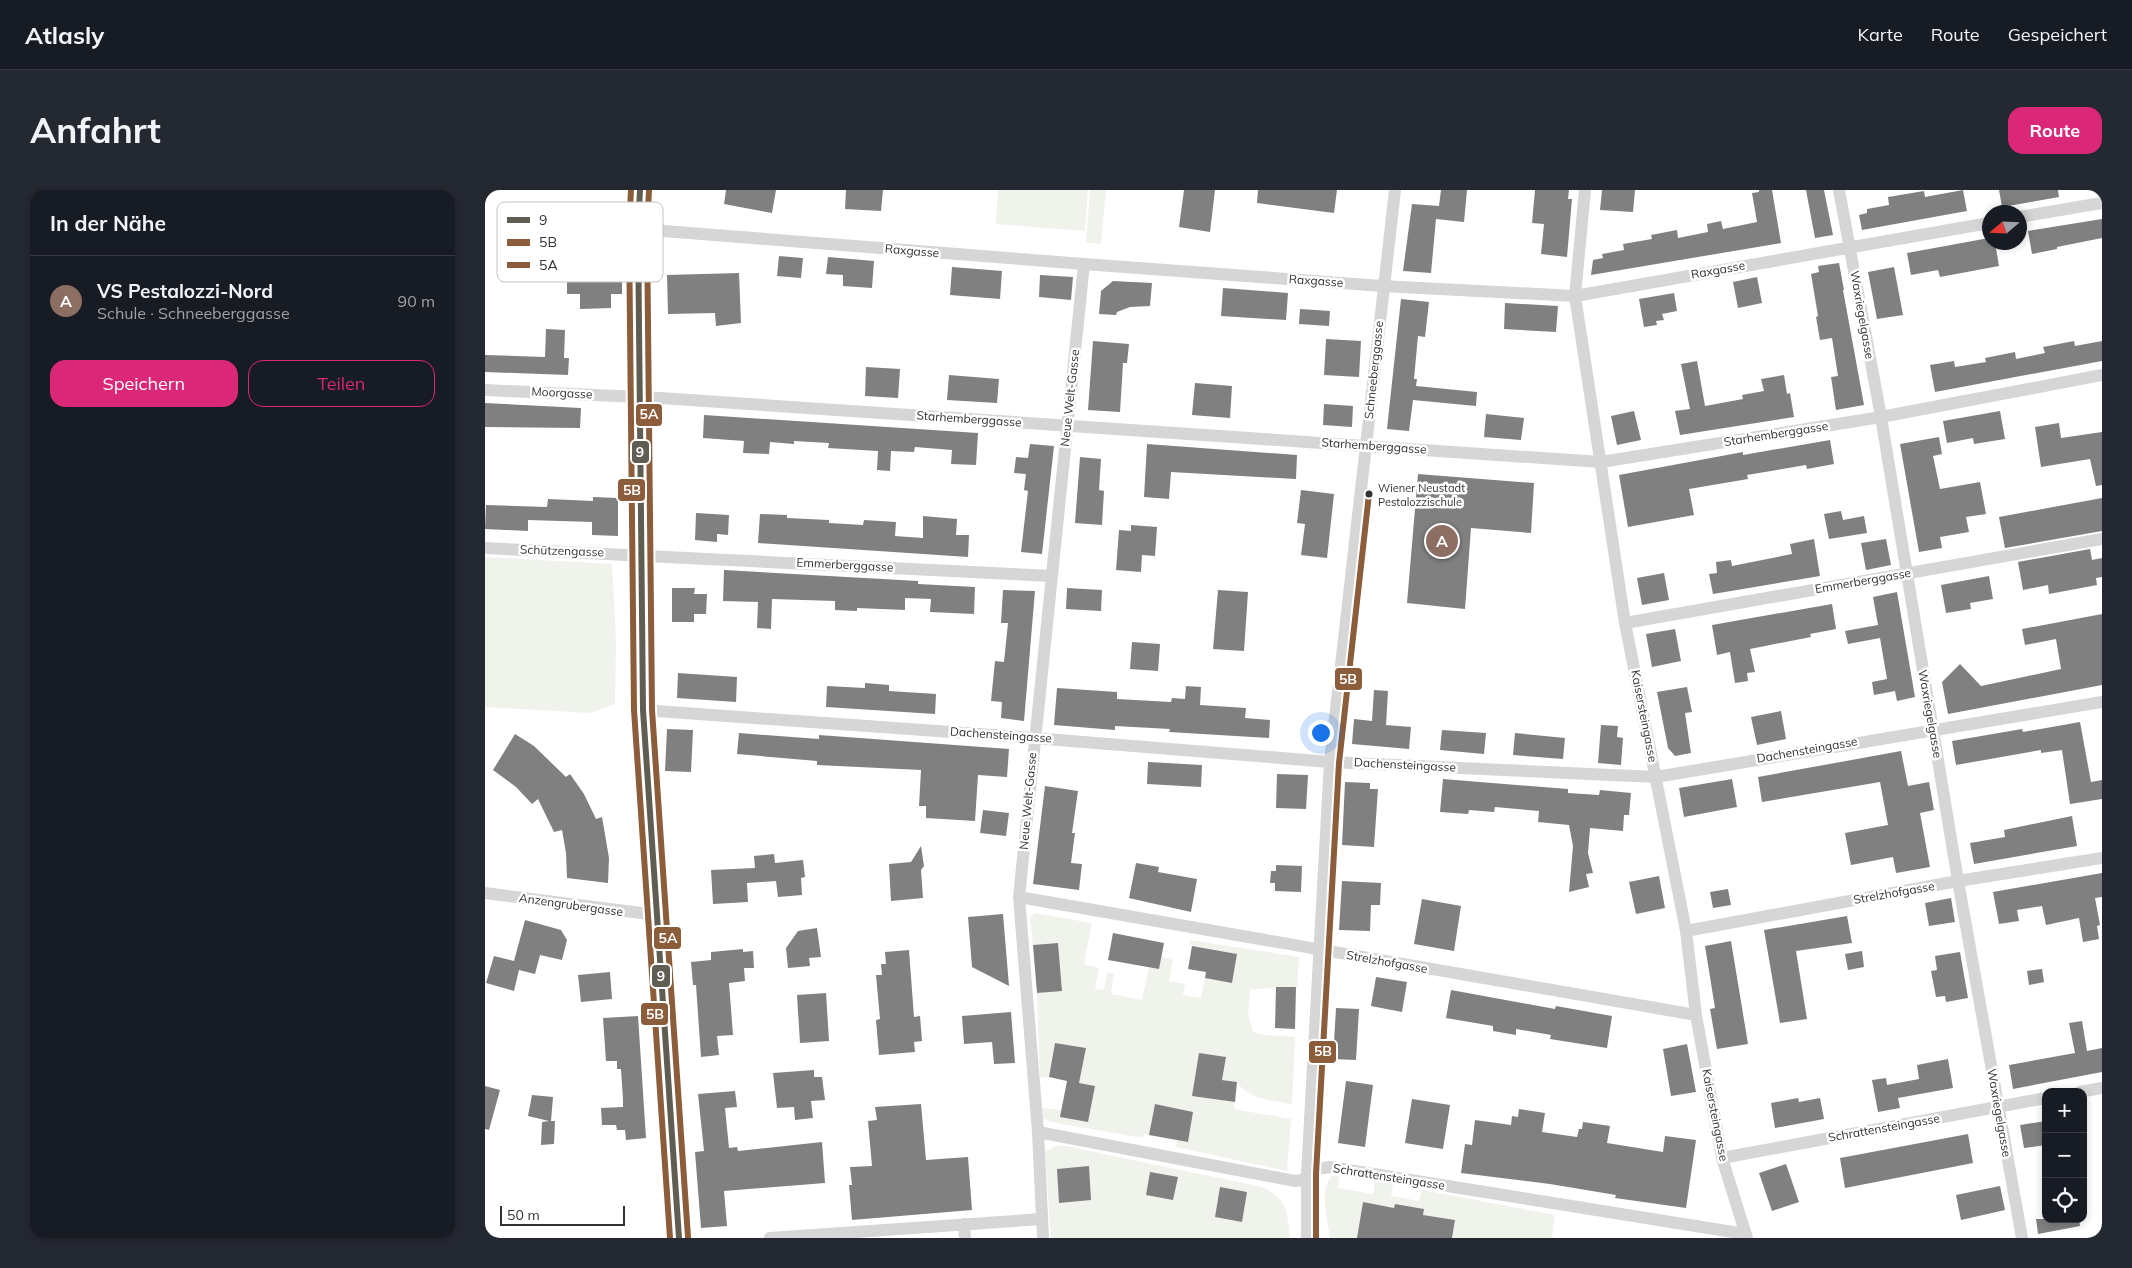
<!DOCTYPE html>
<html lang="de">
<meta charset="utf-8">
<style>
:root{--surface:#171b24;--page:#242831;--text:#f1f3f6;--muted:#9ea1a6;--line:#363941;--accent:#db2777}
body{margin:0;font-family:Mulish,sans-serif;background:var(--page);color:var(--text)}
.controls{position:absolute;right:15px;bottom:15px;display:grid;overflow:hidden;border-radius:10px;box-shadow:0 2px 8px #0003}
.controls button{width:45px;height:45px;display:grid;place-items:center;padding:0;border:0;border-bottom:1px solid var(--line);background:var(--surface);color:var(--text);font:25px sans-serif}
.compass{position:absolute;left:1497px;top:15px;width:45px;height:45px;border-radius:50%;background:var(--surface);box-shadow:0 2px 8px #0003;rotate:251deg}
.scale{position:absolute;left:15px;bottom:12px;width:125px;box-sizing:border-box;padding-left:5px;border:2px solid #323232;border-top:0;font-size:14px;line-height:18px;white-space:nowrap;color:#323232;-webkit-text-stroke:4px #fff;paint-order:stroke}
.you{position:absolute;left:835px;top:542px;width:18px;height:18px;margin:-12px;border:4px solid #fff;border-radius:50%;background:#1a73e8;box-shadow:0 0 0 8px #1a73e833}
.badge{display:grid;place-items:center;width:32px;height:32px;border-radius:50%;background:var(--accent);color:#fff;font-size:16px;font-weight:700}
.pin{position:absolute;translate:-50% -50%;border:2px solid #fff;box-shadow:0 1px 5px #0006}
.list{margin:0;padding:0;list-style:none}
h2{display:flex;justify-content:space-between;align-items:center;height:65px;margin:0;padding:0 20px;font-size:21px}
h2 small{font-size:16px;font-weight:400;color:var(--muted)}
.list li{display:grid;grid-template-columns:32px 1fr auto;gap:15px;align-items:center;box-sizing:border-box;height:90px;padding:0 20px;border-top:1px solid var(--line)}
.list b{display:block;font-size:19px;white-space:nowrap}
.list p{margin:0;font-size:16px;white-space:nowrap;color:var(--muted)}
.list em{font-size:16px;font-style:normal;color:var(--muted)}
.actions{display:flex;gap:10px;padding:15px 20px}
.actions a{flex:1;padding:11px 0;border:1px solid var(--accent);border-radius:15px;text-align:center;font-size:18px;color:var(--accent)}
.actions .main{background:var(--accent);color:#fff}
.icon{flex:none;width:28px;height:28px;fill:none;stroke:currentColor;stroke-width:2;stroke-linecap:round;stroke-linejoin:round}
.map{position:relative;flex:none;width:1617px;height:1048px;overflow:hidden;border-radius:15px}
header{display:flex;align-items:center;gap:30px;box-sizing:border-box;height:70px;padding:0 25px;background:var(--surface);border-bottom:1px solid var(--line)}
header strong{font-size:24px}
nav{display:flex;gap:28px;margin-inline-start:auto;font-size:18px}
.intro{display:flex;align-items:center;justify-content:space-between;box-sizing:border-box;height:120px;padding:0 30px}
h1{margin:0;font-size:35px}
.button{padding:12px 22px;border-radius:15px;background:var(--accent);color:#fff;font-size:18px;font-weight:700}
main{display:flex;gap:30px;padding:0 30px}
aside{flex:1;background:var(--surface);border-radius:15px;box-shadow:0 2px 8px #0003}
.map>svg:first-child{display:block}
.green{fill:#f0f3ec}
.building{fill:#808080}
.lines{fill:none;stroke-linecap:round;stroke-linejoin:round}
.street{stroke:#d6d6d6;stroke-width:12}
.bus-1-casing{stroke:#fff;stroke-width:10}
.bus-2-casing{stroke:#fff;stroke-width:10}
.bus-3-casing{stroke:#fff;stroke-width:10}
.bus-1{stroke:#605d53;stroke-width:6}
.bus-2{stroke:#8b5d3b;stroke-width:6}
.bus-3{stroke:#8b5d3b;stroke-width:6}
.bus-dot{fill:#323232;stroke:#fff;stroke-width:2}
.labels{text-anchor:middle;stroke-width:5;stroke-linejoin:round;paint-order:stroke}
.bus-label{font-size:11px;fill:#323232;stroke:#fff;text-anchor:start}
.street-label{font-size:12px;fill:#323232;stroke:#fff}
.key{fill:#fff;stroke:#c2c2c2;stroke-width:1}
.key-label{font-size:14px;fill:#323232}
.line-badge{stroke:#fff;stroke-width:2}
.badge-label{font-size:14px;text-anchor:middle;font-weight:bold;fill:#fff}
</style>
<header>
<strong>Atlasly</strong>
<nav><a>Karte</a><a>Route</a><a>Gespeichert</a></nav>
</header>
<div class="intro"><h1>Anfahrt</h1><a class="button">Route</a></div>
<main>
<aside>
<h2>In der Nähe<small></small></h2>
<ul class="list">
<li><span class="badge" style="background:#8d6e63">A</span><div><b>VS Pestalozzi-Nord</b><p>Schule · Schneeberggasse</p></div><em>90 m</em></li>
</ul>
<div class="actions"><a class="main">Speichern</a><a>Teilen</a></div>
</aside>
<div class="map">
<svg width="1617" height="1048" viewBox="0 0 1617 1048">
<rect width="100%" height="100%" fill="#fff"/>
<path class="green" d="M513 0H603L600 41 511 34Z
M605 0H621L616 54 601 52Z
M0 367 127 374 131 451 130 514 105 523 0 517Z
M550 723 607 733 599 774 614 778 610 799 619 800 622 782 629 784 626 804 657 810 664 777 674 779 676 767 688 770 684 791 700 794 698 805 716 808 720 788 747 793 752 764 704 755 705 750 814 767 812 797H791L765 800 763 823 768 842 780 845 810 847 807 914C790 911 762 909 752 892L737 890 741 867 714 863 728 909 750 912 749 919 806 929 802 981 691 957 692 950 703 952 708 922 670 914 664 945 659 944 658 948 566 932 558 928 557 918 576 920 594 893 601 858 571 853 564 887 555 888 552 803 577 800 573 753 548 755 545 728Z
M569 956H581L777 997C803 1009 802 1022 805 1048H566L560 962Z
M847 986H854L853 998 888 1004 890 991 908 994 906 1006 934 1011 937 1000 1070 1025 1067 1048H967L970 1030 938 1025 939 1019 910 1014 909 1018 878 1012 872 1048H845C843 1030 833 1000 847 986Z"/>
<path class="building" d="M241 0H291L287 23 239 14Z
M361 0H398L396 21 360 19Z
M699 0H730L725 42 694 37Z
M773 0H852L849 23 772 13Z
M956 0H982L979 32 951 29 946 83 918 81 927 14 954 16Z
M1050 0H1084L1083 9H1087L1082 67 1056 64 1059 34 1047 33Z
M1117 0H1150L1148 22 1115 20Z
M1274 0H1287L1296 53 1106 85 1108 70 1118 68 1117 64 1139 60 1138 54 1167 49 1166 45 1192 40 1193 48 1223 42 1222 34 1236 31 1238 39 1272 32 1267 3 1274 2Z
M1321 0H1339L1348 45 1330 48Z
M1478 0 1482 21 1377 40 1374 25 1382 23V19L1404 15 1403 7 1439 1 1440 7Z
M1514 0H1573L1574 7 1517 17Z
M1617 29V48L1572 57V59L1547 64 1543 41Z
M1504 48V52H1510L1514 76 1455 87 1453 80 1426 85 1422 63Z
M294 66 318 68 316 88 292 86Z
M343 67 389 71 387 98 358 96V85L341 84Z
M1354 73 1359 100H1358L1379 215 1351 220 1346 187 1353 186 1347 148 1335 150 1331 127 1333 126 1326 84 1334 82 1333 76Z
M467 77 517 81 515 109 465 105Z
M1409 77 1418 125 1392 129 1383 82Z
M137 78V104H126V118L95 119V104H82V79Z
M254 83 256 133 231 136 230 123 183 124 182 85Z
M555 85 588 87 586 110 554 107Z
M1272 87 1277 113 1253 118 1248 92Z
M628 91 667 93 665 116 645 117 632 122 631 125 614 124 616 101Z
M738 98 803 103 801 130 736 126Z
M1189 103 1192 121 1177 124 1179 130 1171 131 1172 135 1159 137 1154 109Z
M916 109 944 112 940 147 933 146 929 189H932L931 196 992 202 991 216 928 210 924 241 902 239Z
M1020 113 1073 116 1071 142 1019 139Z
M815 119 845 121 844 136 814 134Z
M61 139 80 140 79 168H84L83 185 0 182V165L60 167Z
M841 149 876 151 874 187 839 185Z
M608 151 644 154 642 173H638L635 222 603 220Z
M1589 151 1590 156 1617 151V171L1450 202 1445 175 1469 171 1470 177 1501 172 1500 168 1530 162 1531 169 1560 163 1558 157Z
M1212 171 1220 216 1258 209 1257 205 1279 201 1276 189 1299 185 1302 204 1305 203 1309 227 1195 245 1190 221 1205 219 1196 174Z
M381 177 415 179 413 208 380 206Z
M464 185 514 189 512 213 462 210Z
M710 193 747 196 745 228 707 225Z
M0 213 96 218 95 238 0 237Z
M839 214 868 216 867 237 838 235Z
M1149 221 1156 250 1132 255 1126 226Z
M1515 221 1520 249 1489 254 1488 248 1462 253 1458 231Z
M1001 224 1039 228 1036 250 999 247Z
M219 225 493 243 491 275 466 274 467 260 430 257 429 262 406 261 405 281 392 280 393 261 343 258 344 253 309 251V254L285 252 284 264 258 263 259 251 218 248Z
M1574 233 1576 248 1617 242V295L1611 296 1605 269 1556 277 1550 237Z
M1454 247 1457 264 1448 266 1455 299 1495 292 1501 324 1481 327 1484 342 1455 347 1457 358 1434 362 1415 254Z
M1345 250 1349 274 1322 279 1321 275 1262 285 1263 289 1204 299 1209 325 1143 337 1134 285 1258 262V265Z
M545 254 569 256 557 364 536 362 543 301 539 300 541 284 529 283 531 267 543 268Z
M662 254 812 265 811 289 686 282 684 309 659 307Z
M595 267 616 269 614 300 619 301 617 335 590 333Z
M933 284 1049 293 1046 343 986 338 980 419 922 413Z
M816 300 849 304 842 368 816 365 820 334 812 333Z
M108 307 133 308V346L107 345V332L43 330V341L0 339 1 315 62 317 63 309 108 311Z
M1617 308V341L1520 358 1514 327Z
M1356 321 1358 330 1379 326 1382 343 1344 349 1339 324Z
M211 323 244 325 243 345 232 344V352L210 350Z
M275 324 302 325V328L344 330V333L378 335 379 330 411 332 410 346 438 348V326L472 329 471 345H484L483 367 273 353Z
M646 335 672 337 670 366 657 365 656 382 631 380 634 340 646 341Z
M1329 349 1335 386 1228 404 1224 384 1232 383 1231 372 1246 370 1247 376 1307 364 1305 354Z
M1401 349 1406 375 1381 380 1376 353Z
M1605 359 1607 370 1617 368V387L1611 388 1612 395 1564 404 1563 395 1538 400 1533 372Z
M239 380 433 391V394L490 397 489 424 445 422 446 409 420 408V420L372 418V421L350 420V411L287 409 286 439 272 438 273 412 238 411Z
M1179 383 1184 410 1157 415 1152 388Z
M1504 386 1508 409 1485 413 1486 419 1461 423 1456 395Z
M187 398H210L209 404H222L221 424H209V432H187Z
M582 398 617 400 616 421 581 419Z
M518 400 550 401 539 531 516 528 517 512 506 511 510 471 519 472 523 433H516Z
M733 400 763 402 759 461 728 459Z
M1412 402 1430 507 1412 511 1410 501 1389 505 1387 492 1402 489 1395 448 1363 454 1360 441 1393 435 1388 407Z
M1347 414 1351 439 1325 444 1326 447 1265 459 1270 482 1262 483 1263 491 1250 493 1245 462 1232 465 1227 435Z
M1617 424V495L1463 524 1457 492 1475 474 1496 496 1576 479 1571 449 1540 455 1537 439Z
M1190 439 1196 471 1167 477 1161 444Z
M647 452 675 454 673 481 645 479Z
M193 483 252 487 251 512 192 508Z
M380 493 404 495V501L451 504 450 524 341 517 342 496 380 498Z
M701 496 716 497 715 515 761 518 760 528 785 530 784 548 684 542 685 539 630 536V540L569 535 572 498 632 502V509L686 512 687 508 700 509Z
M1202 497 1207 522 1200 523 1206 563 1190 566 1183 558 1172 502Z
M889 500 903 501 901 535 926 537 924 559 867 554 869 529 887 531Z
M1296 521 1301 549 1272 555 1266 527Z
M1595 532 1606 592 1617 590V609L1585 614 1577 560 1556 563V560L1471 575 1467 551 1537 539 1538 542Z
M1116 535 1133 536 1132 547 1138 548 1136 575 1113 573Z
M182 539 208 540 206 582 180 581Z
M957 540 1001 543 999 564 955 560Z
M254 543 334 549V545L524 559 522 587 493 585 490 631 441 628V616H434L436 580 332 575V571L252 564Z
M1030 543 1080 548 1078 569 1028 565Z
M30 544 49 556 81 587 85 584 99 604 111 629 117 627 124 668 123 693 82 688 81 663 77 640 69 642 53 609 47 614 31 597 8 580Z
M1416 561 1423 596 1444 592 1449 620 1435 623 1445 677 1411 683 1408 667 1366 675 1360 643 1403 635 1395 592 1277 612 1273 587Z
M663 572 717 575 716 597 662 594Z
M792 584 823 585 821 619 791 618Z
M958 589 1083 599V603L1114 605 1115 600 1146 603 1144 625H1139L1138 641 1105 638 1103 663 1108 683 1101 684 1104 697 1084 702 1088 656 1084 635 1053 632 1054 621 1010 617 1009 622 984 620 983 624 955 622Z
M1247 589 1252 617 1199 627 1194 598Z
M860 592 885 593V599H893L889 657 857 655Z
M560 596 593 601 587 643H590L586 673 597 674 594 700 548 694Z
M498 620 524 623 521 646 495 643Z
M1587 626 1592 656 1489 674 1485 653 1520 647 1519 640Z
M436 656 439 676 436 680 438 708 406 711 404 674 426 672Z
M289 664 290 673 318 670 320 687 316 688 317 705 293 707 291 691 262 693 263 712 228 714 226 680 270 678 269 666Z
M651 673 674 677 673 682 712 689 706 722 644 708Z
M791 675 817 676 816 702 790 701V693H785L786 681H791Z
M1617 683V707L1610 708 1615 735 1612 736 1614 749 1598 752 1594 728 1561 735 1557 716 1532 720 1534 731 1514 734 1508 702Z
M1174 686 1180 718 1151 724 1144 692Z
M857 691 896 693 895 715H886L885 741 854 740Z
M1243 699 1246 715 1228 718 1225 702Z
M1466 708 1470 732 1444 736 1440 713Z
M937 709 976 716 969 761 929 754Z
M518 724 524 796 487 777 483 727Z
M1362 726 1367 753 1311 761 1322 829 1295 833 1279 740Z
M40 730 76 740 82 750 77 770 55 765 50 784 34 780 29 801 1 793 9 766 29 771Z
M332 738 336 767 324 768 325 776 303 778 301 758 313 741Z
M628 743 679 753 674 779 623 770Z
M1246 751 1263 854 1232 859 1225 819 1230 818 1220 756Z
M573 753 577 801 552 803 548 755Z
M707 756 752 764 747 793 720 788 721 782 703 779Z
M258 759V762L268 761 269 778H259L260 791 244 793 248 845 232 846 234 865 216 867 211 795H208L206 772 226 770V762Z
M424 760 429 827 435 826 437 851 429 852 430 862 394 865 391 830 395 829 391 785H397L396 774H401L400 762Z
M1377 761 1379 777 1363 780 1360 764Z
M1475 762 1483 808 1461 812 1460 806 1451 807 1446 781 1452 780 1450 766Z
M1557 779 1559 792 1544 795 1542 781Z
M125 782 127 809 96 812 93 785Z
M891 787 922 792 917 822 886 816Z
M791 797H811L810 839 790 838Z
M966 800 1070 819 1071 816 1127 826 1122 858 1065 849 1066 845 1031 839V845L1008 841V836L961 828Z
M341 803 344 851 315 853 312 805Z
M851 818 874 819 871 870 848 869Z
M526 822 530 873 509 874 507 852 479 854 477 826Z
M153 826 161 948 141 950 140 940H132L131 935H117L116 918 138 917V910L136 879H132V871H121L118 828Z
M1597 831 1602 861 1617 858V882L1528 899 1524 875 1590 863 1584 833Z
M570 853 601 858 594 893 610 896 603 932 575 927 582 891 564 887Z
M1202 854 1211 902 1186 906 1178 859Z
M714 863 741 867 737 890 752 892 750 912 707 906Z
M1463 869 1468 898 1413 908 1415 918 1393 922 1387 890 1401 888 1402 895 1434 889 1432 875Z
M329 880V887H337L340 910 326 911 328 928 310 930 309 917 292 918 288 883Z
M861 891 888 895 880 957 853 953Z
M0 896 15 900 4 940 0 939Z
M250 901 252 917 240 918 244 958 252 957 253 961 337 952 340 993 239 1001 242 1036 216 1038 210 962 219 961 213 904Z
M47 905 68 907 66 931H70L69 954 56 955 57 932 64 931 43 926Z
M1313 908 1314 912 1335 908 1339 929 1290 938 1286 913Z
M927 909 965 915 958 959 920 953Z
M436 914 441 970 483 967 487 1020 367 1030 364 995H367L365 977 387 976 383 931 392 930 390 917Z
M670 914 708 922 703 952 664 945Z
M1034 919 1060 923 1057 942 1092 947 1094 939H1097L1098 932 1125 936 1122 953 1178 962 1180 946 1211 950 1201 1018 1130 1008 1131 1005 1065 994 976 983 980 954 987 955 990 930 1026 935 1027 926 1033 927Z
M1561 931V955L1539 958 1535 935Z
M1483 944 1488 973 1360 998 1355 968Z
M1301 974 1314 1012 1287 1021 1274 983Z
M604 976 606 1010 574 1013 572 979Z
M665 982 693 987 688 1010 661 1005Z
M1515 996 1520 1020 1476 1030 1471 1005Z
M735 997 762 1002 757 1032 730 1027Z
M878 1012 909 1018 910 1014 939 1019 938 1025 970 1030 967 1048H872Z
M1551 1029H1594L1595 1036 1553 1044Z"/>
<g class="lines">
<path class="street" d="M155 0 153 39 155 364 158 520 194 1048
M1100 0 1090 106 1140 433 1201 741 1211 825 1237 968 1262 1048
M1354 0 1396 227 1473 691 1537 1048
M1534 27 1617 13
M153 39 599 74 897 96 1090 106 1504 33
M0 200 175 208 1116 272 1396 227 1617 185
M0 358 566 386
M1140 433 1617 349
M158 520 549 548 845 572 1171 587 1617 512
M0 703 172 725
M534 707 1211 825
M1201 741 1473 691 1617 668
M1595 902 1617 898
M553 942 810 991 817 990 832 979 845 977 1260 1044
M1237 968 1561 908
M479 1034 480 1048
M285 1048 557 1029
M558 1048 553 942 534 707 599 74
M822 1048V984L845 572 910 0"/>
<g class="bus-1-casing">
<path id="bus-1" d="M155 0 153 39 158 520 194 1048"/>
</g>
<g class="bus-2-casing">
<path id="bus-2" d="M146 0 144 39 149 520 185 1048
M831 1048V984L854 573 884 304"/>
</g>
<g class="bus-3-casing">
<path id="bus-3" d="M164 0 162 39 167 520 203 1047"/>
</g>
<use href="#bus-1" class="bus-1"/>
<use href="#bus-2" class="bus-2"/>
<use href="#bus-3" class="bus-3"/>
</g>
<circle class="bus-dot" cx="884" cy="304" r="4.5"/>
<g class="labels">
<g class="bus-label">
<text x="893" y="302">Wiener Neustadt<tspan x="893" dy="14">Pestalozzischule</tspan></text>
</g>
<g class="street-label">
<text transform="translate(427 61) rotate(5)" y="4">Raxgasse</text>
<text transform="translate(1233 80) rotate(-10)" y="4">Raxgasse</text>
<text transform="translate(831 91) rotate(4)" y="4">Raxgasse</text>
<text transform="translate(1377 125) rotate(80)" y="4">Waxriegelgasse</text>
<text transform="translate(889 180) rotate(-84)" y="4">Schneeberggasse</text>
<text transform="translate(77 203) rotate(3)" y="4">Moorgasse</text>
<text transform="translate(585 208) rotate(-84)" y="4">Neue Welt-Gasse</text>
<text transform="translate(484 229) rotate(4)" y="4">Starhemberggasse</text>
<text transform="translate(1291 244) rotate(-9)" y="4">Starhemberggasse</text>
<text transform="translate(889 256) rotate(4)" y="4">Starhemberggasse</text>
<text transform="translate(77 361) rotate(2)" y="4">Schützengasse</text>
<text transform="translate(360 375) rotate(3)" y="4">Emmerberggasse</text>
<text transform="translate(1378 391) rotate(-10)" y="4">Emmerberggasse</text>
<text transform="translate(1445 524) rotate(80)" y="4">Waxriegelgasse</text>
<text transform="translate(1159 526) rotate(79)" y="4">Kaisersteingasse</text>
<text transform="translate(516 545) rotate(4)" y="4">Dachensteingasse</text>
<text transform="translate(1322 560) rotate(-10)" y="4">Dachensteingasse</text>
<text transform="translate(920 575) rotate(3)" y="4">Dachensteingasse</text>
<text transform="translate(543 611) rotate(-85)" y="4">Neue Welt-Gasse</text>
<text transform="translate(1409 703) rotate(-10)" y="4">Strelzhofgasse</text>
<text transform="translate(86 715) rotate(8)" y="4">Anzengrubergasse</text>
<text transform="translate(902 772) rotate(10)" y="4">Strelzhofgasse</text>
<text transform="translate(1514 923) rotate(80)" y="4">Waxriegelgasse</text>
<text transform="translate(1230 925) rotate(79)" y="4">Kaisersteingasse</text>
<text transform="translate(1399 938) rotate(-10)" y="4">Schrattensteingasse</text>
<text transform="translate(904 987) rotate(9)" y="4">Schrattensteingasse</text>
</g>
</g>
<rect x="12" y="12" width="166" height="80" rx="8" class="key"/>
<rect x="22" y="27" width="23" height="6" fill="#605d53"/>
<rect x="22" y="49" width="23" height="7" fill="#8b5d3b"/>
<rect x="22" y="72" width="23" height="6" fill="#8b5d3b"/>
<g class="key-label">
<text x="54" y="35">9</text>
<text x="54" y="57">5B</text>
<text x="54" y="80">5A</text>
</g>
<g class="line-badge">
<rect x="150" y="213" width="28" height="24" rx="5" fill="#8b5d3b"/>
<rect x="146" y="250" width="19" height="24" rx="5" fill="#605d53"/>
<rect x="132" y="288" width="29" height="24" rx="5" fill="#8b5d3b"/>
<rect x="849" y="477" width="29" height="24" rx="5" fill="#8b5d3b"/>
<rect x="168" y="736" width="29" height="24" rx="5" fill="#8b5d3b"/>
<rect x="166" y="774" width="20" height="24" rx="5" fill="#605d53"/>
<rect x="155" y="812" width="29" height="24" rx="5" fill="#8b5d3b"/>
<rect x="823" y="850" width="29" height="24" rx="5" fill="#8b5d3b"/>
</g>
<g class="badge-label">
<text x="164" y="229">5A</text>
<text x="155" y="267">9</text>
<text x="147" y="305">5B</text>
<text x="863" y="494">5B</text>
<text x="183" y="753">5A</text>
<text x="176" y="791">9</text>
<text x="170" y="829">5B</text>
<text x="838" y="866">5B</text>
</g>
</svg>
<div class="controls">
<button>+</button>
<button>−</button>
<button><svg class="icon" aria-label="locate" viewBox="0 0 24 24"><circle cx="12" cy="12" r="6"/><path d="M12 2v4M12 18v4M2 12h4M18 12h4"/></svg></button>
</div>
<svg class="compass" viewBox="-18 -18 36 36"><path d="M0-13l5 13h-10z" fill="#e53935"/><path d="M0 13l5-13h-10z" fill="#9ea1a6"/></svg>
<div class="scale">50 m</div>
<div class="you"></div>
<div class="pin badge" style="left:957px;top:351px;background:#8d6e63">A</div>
</div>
</main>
